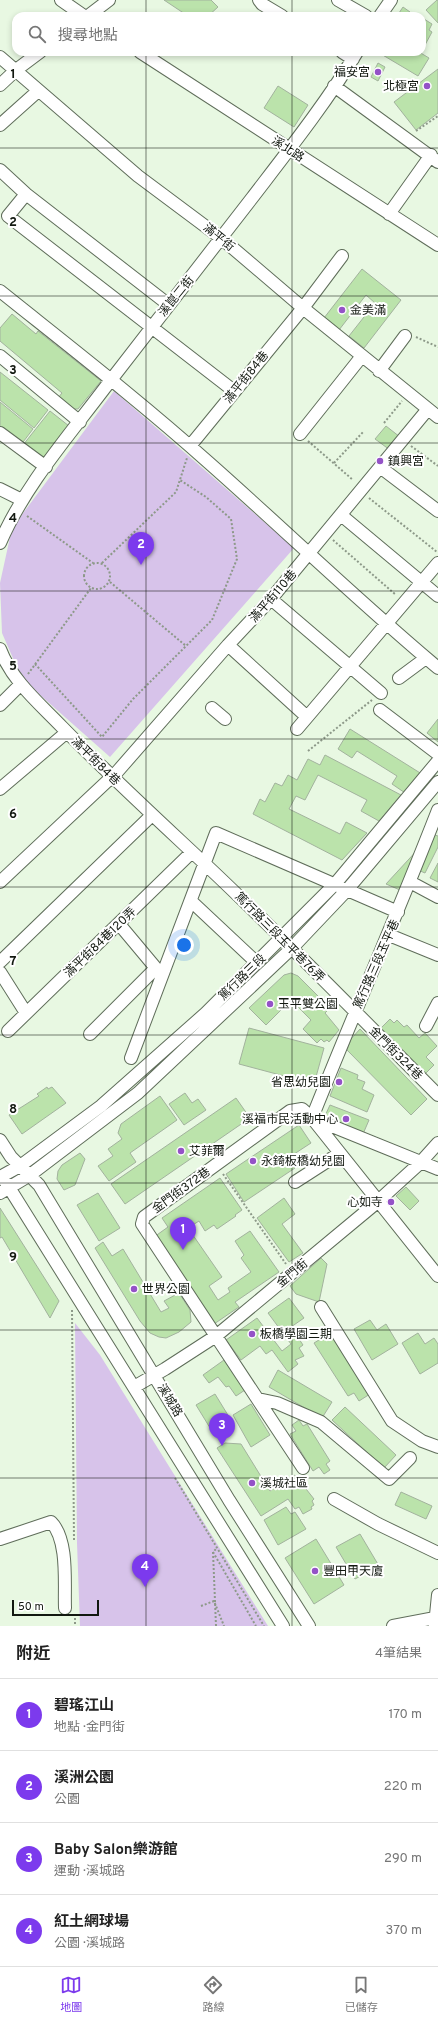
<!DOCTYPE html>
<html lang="zh-TW">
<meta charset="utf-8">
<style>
:root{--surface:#fff;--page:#f6f6f6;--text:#222;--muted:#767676;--line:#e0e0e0;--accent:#7c3aed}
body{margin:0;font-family:Overpass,"Noto Sans TC",sans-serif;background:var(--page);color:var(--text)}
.scale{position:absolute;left:12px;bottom:10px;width:87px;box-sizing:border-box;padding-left:4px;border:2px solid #121810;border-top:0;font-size:11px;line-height:14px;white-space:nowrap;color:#121810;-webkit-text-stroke:3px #fff;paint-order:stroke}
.you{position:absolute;left:184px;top:945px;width:14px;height:14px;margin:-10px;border:3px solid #fff;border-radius:50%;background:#1a73e8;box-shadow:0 0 0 6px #1a73e833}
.badge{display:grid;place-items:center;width:26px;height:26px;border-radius:50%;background:var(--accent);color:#fff;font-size:13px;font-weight:700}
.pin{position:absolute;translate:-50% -33px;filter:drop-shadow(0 1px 2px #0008)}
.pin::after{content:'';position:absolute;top:21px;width:14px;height:12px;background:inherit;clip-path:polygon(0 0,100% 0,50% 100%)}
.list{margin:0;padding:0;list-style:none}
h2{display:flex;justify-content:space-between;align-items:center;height:52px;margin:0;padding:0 16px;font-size:17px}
h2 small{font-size:13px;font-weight:400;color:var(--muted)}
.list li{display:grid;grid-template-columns:26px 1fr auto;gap:12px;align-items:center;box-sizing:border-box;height:72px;padding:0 16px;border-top:1px solid var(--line)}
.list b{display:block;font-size:15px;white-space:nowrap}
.list p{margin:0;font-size:13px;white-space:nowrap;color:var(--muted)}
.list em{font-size:13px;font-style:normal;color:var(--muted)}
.icon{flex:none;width:22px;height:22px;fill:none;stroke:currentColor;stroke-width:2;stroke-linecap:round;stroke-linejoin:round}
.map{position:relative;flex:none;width:438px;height:1626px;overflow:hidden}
.search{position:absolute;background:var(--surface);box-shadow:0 2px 6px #0003;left:12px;right:12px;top:12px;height:44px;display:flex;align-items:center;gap:10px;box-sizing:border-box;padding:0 14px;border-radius:12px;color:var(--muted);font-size:15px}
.sheet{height:340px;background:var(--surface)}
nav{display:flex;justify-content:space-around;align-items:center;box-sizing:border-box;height:56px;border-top:1px solid var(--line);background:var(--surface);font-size:11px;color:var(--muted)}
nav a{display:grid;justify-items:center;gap:2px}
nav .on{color:var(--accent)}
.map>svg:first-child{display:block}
.green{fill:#d7c3ea}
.building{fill:#bbe3ab;stroke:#a2b29d}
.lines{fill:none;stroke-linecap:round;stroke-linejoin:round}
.minor-casing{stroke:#5f6d5a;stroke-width:14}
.path{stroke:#8d9989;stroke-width:2;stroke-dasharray:2 2;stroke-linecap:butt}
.minor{stroke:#fff;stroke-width:12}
.path-bridge{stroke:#8d9989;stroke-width:2;stroke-dasharray:2 2;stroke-linecap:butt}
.grid{fill:none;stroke:#121810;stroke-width:1;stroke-opacity:0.55}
.poi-dot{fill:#9452c7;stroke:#fff;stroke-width:1.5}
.labels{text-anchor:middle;stroke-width:4;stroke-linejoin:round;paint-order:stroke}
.poi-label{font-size:12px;fill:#121810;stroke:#fff;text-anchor:start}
.street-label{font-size:12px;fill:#121810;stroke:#fff}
.grid-label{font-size:13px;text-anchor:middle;font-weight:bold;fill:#121810;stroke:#fff;stroke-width:4;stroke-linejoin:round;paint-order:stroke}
</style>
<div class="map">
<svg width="438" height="1626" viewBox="0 0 438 1626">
<rect width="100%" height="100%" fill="#e8f8e2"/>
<path class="green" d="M114 391 294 548 110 757 22 679 2 633 0 583 12 528Z
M75 1323 100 1355 268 1626H80L77 1543Z"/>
<path class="building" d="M164 0H211L218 7 208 16H188Z
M437 0H438V23L426 10Z
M403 7 410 12 409 16H397Z
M424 19 432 24 429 30 432 32 425 45 422 43V22Z
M382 52H419L429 58 418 76 381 54Z
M378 63 385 67 378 81 371 77Z
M438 69V113L416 130 394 102Z
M278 86 308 105 294 127 264 108Z
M362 269 401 300 364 348 349 336 375 303 366 295 339 330 324 318Z
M12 314 36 334 38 331 101 381 78 409H71L58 398 62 393 0 341V328Z
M0 372 48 410 34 428 0 400Z
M0 402 33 429 20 446 0 430Z
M50 411 69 426 42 459 23 445Z
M386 426 400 437 390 450 375 439Z
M438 719V742L427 733Z
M350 729 425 776 411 797 392 784 397 776 357 751 352 758 338 749Z
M325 755 401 795 379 821 361 811 367 800 318 775 305 800 296 796 289 809 340 834 346 822 367 833 342 860 253 814 260 799 265 802 275 783 282 786 288 775 297 780 308 759 320 765Z
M432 834 438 836V847L425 873 418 870 407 893 386 884Z
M438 863V882L430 878Z
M291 973 298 976 330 1008 325 1013 339 1030 329 1042 327 1040 324 1042 321 1039 317 1043 303 1029 311 1020 291 1000 266 1025 249 1008 284 975Z
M390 1019 394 1023 397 1020 404 1027 407 1025 419 1038 425 1033 437 1046 426 1057 434 1065 424 1075 380 1029Z
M249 1028 324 1048 314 1084 239 1064Z
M360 1029 427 1099 411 1115 347 1050 351 1039Z
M341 1068 358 1075 357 1079 365 1082 362 1089 374 1095 367 1112 330 1096Z
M47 1087 48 1089 52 1087 66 1103 22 1134 9 1115 39 1096 37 1094Z
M185 1093 192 1103 198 1099 206 1110 184 1125 169 1104Z
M160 1096 177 1120 130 1153 136 1162 109 1181 98 1166 113 1156 108 1149 122 1139 118 1133 121 1124Z
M236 1098 250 1118 125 1204 111 1184Z
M330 1105 369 1120 363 1134 324 1118Z
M299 1125 311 1143 288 1158 295 1168 244 1202 226 1174Z
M80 1153 85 1159 75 1185 64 1190 57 1179 58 1171 62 1165Z
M220 1178 242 1210 235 1215 236 1216 217 1229 214 1225 205 1231 199 1221 188 1228 222 1277 209 1286 218 1300 230 1292 228 1288 251 1272 241 1258 244 1255 235 1241 250 1231 279 1272 235 1302 239 1307 214 1324 154 1237 168 1227 162 1218Z
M406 1187 419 1201 410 1210 396 1196Z
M98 1193 120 1228 99 1241 77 1205Z
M284 1198 295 1214 282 1224 303 1253 289 1262 257 1218Z
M0 1208 59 1301 50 1318 2 1237 0 1238Z
M103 1242 112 1256 123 1249 161 1312 169 1308 164 1301 179 1293 190 1310 191 1322 179 1332 166 1338 159 1337 150 1333 140 1321 95 1248Z
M321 1258 327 1264 319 1302 296 1294 290 1286Z
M289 1298 304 1318 291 1327 303 1345 299 1348 304 1356 295 1360 298 1364 288 1372 272 1350 266 1354 260 1346 241 1360 226 1340 257 1318 282 1351 291 1344 268 1313Z
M370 1320 377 1330 386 1324 398 1344 372 1360 354 1329Z
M332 1332 370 1394 359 1401 354 1393 348 1396 314 1343Z
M418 1333 425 1344 434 1338 438 1344V1363L420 1374 402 1343Z
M224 1360 245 1390 236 1396 229 1386 226 1387 218 1377 209 1383 203 1375Z
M278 1370 332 1402 322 1418 269 1387Z
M215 1394 234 1425 215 1436 196 1405Z
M251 1404 270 1435 251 1447 233 1415Z
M345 1407 396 1455 384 1468 332 1420Z
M299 1420 303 1426 307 1424 330 1461 326 1464 330 1470 324 1474 319 1467 313 1471 290 1434 296 1431 292 1425Z
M225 1443 241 1444 270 1491 295 1475 314 1499 312 1501 314 1505 311 1507 312 1509 303 1514 299 1507 295 1509 288 1499 261 1516 217 1448Z
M401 1492 432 1506 426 1519 395 1505Z
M286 1507 291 1514 295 1512 306 1529 278 1545 264 1520Z
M360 1534 379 1566 355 1579 336 1547Z
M316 1539 344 1585 314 1604 285 1558Z"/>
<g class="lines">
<g class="minor-casing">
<path id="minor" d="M61 0 84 16
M259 0 262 4 282 16
M338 0 366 16
M88 16 109 0
M380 16 391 0
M140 52 438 245
M342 52 353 59
M0 57 138 176 221 238 303 308 438 417
M0 85 16 70 40 52
M334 86 438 162
M0 125 38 91
M0 170 26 194 169 305
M26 194 8 216 234 391
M389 214 431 155
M0 291C70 347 141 402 208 462 285 530 359 602 438 668
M0 356 80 422
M379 371 405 336
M0 433 46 467
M300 434 362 356
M190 446 303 308 342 256
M380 467 438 511
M0 489 22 500
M341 515 438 596
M0 543C24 487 67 438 104 389 153 325 203 262 252 198 288 151 326 103 357 52
M271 599 381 693
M228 645 306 716
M0 649C12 681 39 703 62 727 108 774 157 819 205 864 285 939 361 1018 438 1095
M399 678 426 658
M0 705 21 684
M212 708 225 719
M380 710 438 754
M297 729 438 563
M0 789 67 732
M438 810C398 913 353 1015 312 1118L438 1169
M0 882 117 772 228 645 271 599 428 409
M410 882 438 897
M191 901 257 963
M119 924 160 973
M389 935 438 955
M0 962 152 815
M0 972 26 1013
M426 1026 438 1003
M8 1031 192 852
M90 1034 156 968
M131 1058 216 833 398 912
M0 1140 11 1157 39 1185 229 1500 309 1626
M0 1177 20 1166 101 1106 206 1013 335 884 438 761
M5 1181 283 1626
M295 1182 340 1153
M0 1193 30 1175 138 1093 292 948 347 890 438 782
M321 1307 392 1421 422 1441 438 1447
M134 1387 165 1369 216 1336 375 1204 420 1163 438 1143
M258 1399 277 1403 321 1422 389 1479 410 1458
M303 1468 142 1224 144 1217 290 1111 302 1109 312 1118 438 1276
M334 1499 378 1524 438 1553
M0 1539 51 1522C69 1540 64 1585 65 1608
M435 1625 438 1595
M393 1626 435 1618"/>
</g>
<path class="path" d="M416 131 438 116
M416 337 438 347
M384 423 402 401
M308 441 353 480
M411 446 438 466
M334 463 364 431
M369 498 437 552
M27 516 93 563
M333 540 396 595
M84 576a13 13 0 1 1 26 0a13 13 0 1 1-26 0Z
M102 563 176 492 187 458
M110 582 186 646
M35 664 102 737 133 699 212 620 237 559 231 519 206 497 180 480
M28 674 91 588
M308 751 372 700
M223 1174 286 1264
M72 1310 74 1541
M175 1478 264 1626
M213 1552 256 1626
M75 1614V1626
M216 1626 213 1552 217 1548"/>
<use href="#minor" class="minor"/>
<path class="path-bridge" d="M201 1606 214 1601 224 1626"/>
</g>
<path class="grid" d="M146 0V16M292 0V16M146 52V1626M292 52V1626M0 148H438M0 296H438M0 443H438M0 591H438M0 739H438M0 887H438M0 1035H438M0 1183H438M0 1330H438M0 1478H438"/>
<g class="poi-dot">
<circle cx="378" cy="72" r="4"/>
<circle cx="427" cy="86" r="4"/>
<circle cx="342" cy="310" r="4"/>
<circle cx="380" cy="461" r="4"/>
<circle cx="270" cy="1004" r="4"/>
<circle cx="339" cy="1082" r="4"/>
<circle cx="346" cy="1119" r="4"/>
<circle cx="181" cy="1151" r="4"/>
<circle cx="253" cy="1161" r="4"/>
<circle cx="391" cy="1202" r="4"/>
<circle cx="134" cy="1289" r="4"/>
<circle cx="252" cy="1334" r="4"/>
<circle cx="252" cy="1483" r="4"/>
<circle cx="315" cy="1571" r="4"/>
</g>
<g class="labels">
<g class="poi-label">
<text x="370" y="76" text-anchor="end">福安宮</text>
<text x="419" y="90" text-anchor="end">北極宮</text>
<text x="350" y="314">金美滿</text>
<text x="388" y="465">鎮興宮</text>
<text x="278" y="1008">玉平雙公園</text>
<text x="331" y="1086" text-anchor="end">省思幼兒園</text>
<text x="338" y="1123" text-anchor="end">溪福市民活動中心</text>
<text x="189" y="1155">艾菲爾</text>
<text x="261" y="1165">永錡板橋幼兒園</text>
<text x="383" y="1206" text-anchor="end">心如寺</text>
<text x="142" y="1293">世界公園</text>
<text x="260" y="1338">板橋學園三期</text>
<text x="260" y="1487">溪城社區</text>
<text x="323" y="1575">豐田甲天廈</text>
</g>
<g class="street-label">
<text transform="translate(288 149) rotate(33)" y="4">溪北路</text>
<text transform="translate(219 237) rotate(39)" y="4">滿平街</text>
<text transform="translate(176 296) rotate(-51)" y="4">溪崑二街</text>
<text transform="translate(246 377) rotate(-51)" y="4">滿平街84巷</text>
<text transform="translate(273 596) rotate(-49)" y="4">滿平街110巷</text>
<text transform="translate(96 761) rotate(45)" y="4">滿平街84巷</text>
<text transform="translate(280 937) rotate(45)" y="4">篤行路三段玉平巷76弄</text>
<text transform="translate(100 942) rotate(-44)" y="4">滿平街84巷120弄</text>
<text transform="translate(376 964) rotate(-66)" y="4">篤行路三段玉平巷</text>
<text transform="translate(242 977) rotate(-44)" y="4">篤行路三段</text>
<text transform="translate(396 1053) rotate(45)" y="4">金門街324巷</text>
<text transform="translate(181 1190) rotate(-36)" y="4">金門街372巷</text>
<text transform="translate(292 1273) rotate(-40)" y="4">金門街</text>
<text transform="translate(170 1400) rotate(59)" y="4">溪城路</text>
</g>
</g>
<g class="grid-label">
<text x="13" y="78">1</text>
<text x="13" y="226">2</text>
<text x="13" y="374">3</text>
<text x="13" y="522">4</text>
<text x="13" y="670">5</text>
<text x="13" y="818">6</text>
<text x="13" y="965">7</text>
<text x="13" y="1113">8</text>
<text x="13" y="1261">9</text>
</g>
</svg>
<div class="scale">50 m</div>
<div class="you"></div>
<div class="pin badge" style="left:183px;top:1250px">1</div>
<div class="pin badge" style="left:141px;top:565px">2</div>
<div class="pin badge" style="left:222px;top:1446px">3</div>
<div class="pin badge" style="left:145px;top:1587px">4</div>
<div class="search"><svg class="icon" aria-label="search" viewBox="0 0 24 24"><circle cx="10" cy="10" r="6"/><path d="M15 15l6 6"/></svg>搜尋地點</div>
</div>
<section class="sheet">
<h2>附近<small>4筆結果</small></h2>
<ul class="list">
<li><span class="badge">1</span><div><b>碧瑤江山</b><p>地點 · 金門街</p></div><em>170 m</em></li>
<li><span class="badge">2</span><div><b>溪洲公園</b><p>公園</p></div><em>220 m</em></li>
<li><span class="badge">3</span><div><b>Baby Salon樂游館</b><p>運動 · 溪城路</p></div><em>290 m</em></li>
<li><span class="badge">4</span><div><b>紅土網球場</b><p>公園 · 溪城路</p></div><em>370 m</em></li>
</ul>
</section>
<nav>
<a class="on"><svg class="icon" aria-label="map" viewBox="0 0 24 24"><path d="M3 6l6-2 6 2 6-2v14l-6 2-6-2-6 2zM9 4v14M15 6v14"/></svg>地圖</a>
<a><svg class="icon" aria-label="directions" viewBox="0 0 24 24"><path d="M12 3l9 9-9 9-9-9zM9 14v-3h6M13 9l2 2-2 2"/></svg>路線</a>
<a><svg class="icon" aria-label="saved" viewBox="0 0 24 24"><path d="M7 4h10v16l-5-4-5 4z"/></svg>已儲存</a>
</nav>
